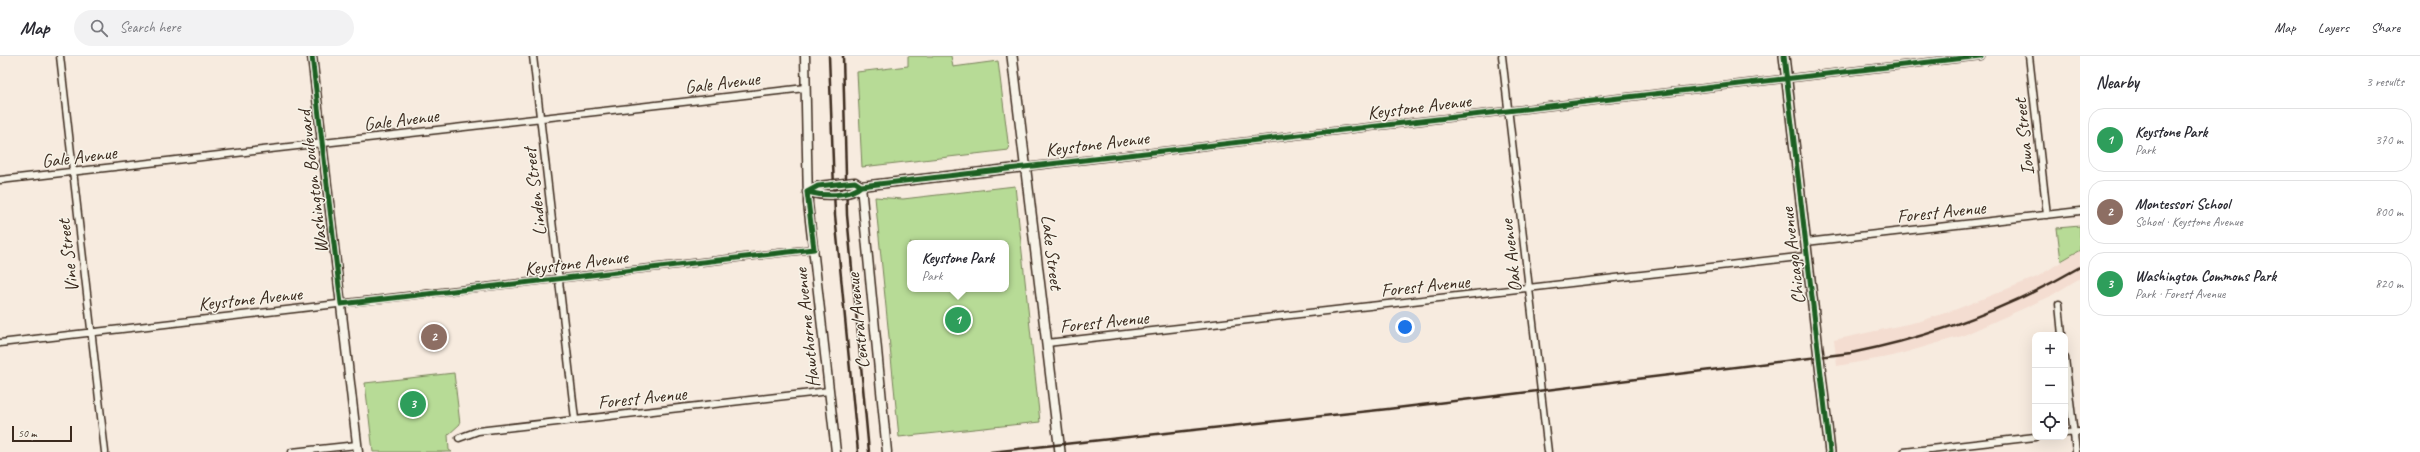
<!DOCTYPE html>
<meta charset="utf-8">
<style>
:root{--surface:#fff;--page:#f2f2f3;--text:#2b2b33;--muted:#7c7c81;--line:#e1e1e2;--accent:#db2777}
body{margin:0;font-family:Caveat,sans-serif;background:var(--page);color:var(--text)}
.controls{position:absolute;right:12px;bottom:12px;display:grid;overflow:hidden;border-radius:8px;box-shadow:0 4px 16px #0002}
.controls button{width:36px;height:36px;display:grid;place-items:center;padding:0;border:0;border-bottom:1px solid var(--line);background:var(--surface);color:var(--text);font:20px sans-serif}
.scale{position:absolute;left:12px;bottom:10px;width:60px;box-sizing:border-box;padding-left:4px;border:2px solid #3b2a1e;border-top:0;font-size:11px;line-height:14px;white-space:nowrap;color:#3b2a1e;-webkit-text-stroke:3px #f7f3e8;paint-order:stroke}
.you{position:absolute;left:1405px;top:271px;width:14px;height:14px;margin:-10px;border:3px solid #fff;border-radius:50%;background:#1a73e8;box-shadow:0 0 0 6px #1a73e833}
.badge{display:grid;place-items:center;width:26px;height:26px;border-radius:50%;background:var(--accent);color:#fff;font-size:13px;font-weight:700}
.pin{position:absolute;translate:-50% -50%;border:2px solid #fff;box-shadow:0 1px 4px #0006}
.popup{position:absolute;left:907px;top:184px;width:102px;height:52px;box-sizing:border-box;display:grid;place-content:center;border-radius:8px;background:var(--surface);filter:drop-shadow(0 1px 3px #0005);font-size:13px;white-space:nowrap;color:var(--muted)}
.popup b{font-size:15px;color:var(--text)}
.popup::after{content:'';position:absolute;left:50%;top:100%;margin-left:-8px;border:8px solid transparent;border-top-color:var(--surface)}
.list{margin:0;padding:0;list-style:none}
h2{display:flex;justify-content:space-between;align-items:center;height:52px;margin:0;padding:0 16px;font-size:17px}
h2 small{font-size:13px;font-weight:400;color:var(--muted)}
.list li{display:grid;grid-template-columns:26px 1fr auto;gap:12px;align-items:center;box-sizing:border-box;height:64px;margin:0 8px 8px;padding:0 8px;border:1px solid var(--line);border-radius:16px}
.list b{display:block;font-size:15px;white-space:nowrap}
.list p{margin:0;font-size:13px;white-space:nowrap;color:var(--muted)}
.list em{font-size:13px;font-style:normal;color:var(--muted)}
.icon{flex:none;width:22px;height:22px;fill:none;stroke:currentColor;stroke-width:2;stroke-linecap:round;stroke-linejoin:round}
.map{position:relative;flex:none;width:2080px;height:396px;overflow:hidden}
header{display:flex;align-items:center;gap:24px;box-sizing:border-box;height:56px;padding:0 20px;background:var(--surface);border-bottom:1px solid var(--line)}
header strong{font-size:19px}
nav{display:flex;gap:22px;margin-inline-start:auto;font-size:14px}
.search{width:280px;height:36px;background:var(--page);display:flex;align-items:center;gap:10px;box-sizing:border-box;padding:0 14px;border-radius:22px;color:var(--muted);font-size:15px}
main{display:flex}
aside{flex:1;background:var(--surface)}
.map>svg:first-child{display:block}
.built{fill:#f4ddd1}
.green{fill:#b7db96;stroke:#79825a;fill-rule:evenodd}
.lines{fill:none;stroke-linecap:round;stroke-linejoin:round}
.minor-casing{stroke:#3b2a1e;stroke-width:9}
.tertiary-casing{stroke:#3b2a1e;stroke-width:11}
.secondary-casing{stroke:#3b2a1e;stroke-width:12}
.minor{stroke:#f7f3e8;stroke-width:6}
.tertiary{stroke:#f7f3e8;stroke-width:8}
.secondary{stroke:#f7f3e8;stroke-width:9}
.rail{stroke:#3b2a1e;stroke-width:2.5}
.cycleway-casing{stroke:#f7f3e8;stroke-width:8}
.cycleway{stroke:#1b5e20;stroke-width:5}
.labels{text-anchor:middle;stroke-width:3;stroke-linejoin:round;paint-order:stroke}
.street-label{font-size:19px;fill:#3b2a1e;stroke:#f7f3e8}
</style>
<header>
<strong>Map</strong>
<div class="search"><svg class="icon" aria-label="search" viewBox="0 0 24 24"><circle cx="10" cy="10" r="6"/><path d="M15 15l6 6"/></svg>Search here</div>
<nav><a>Map</a><a>Layers</a><a>Share</a></nav>
</header>
<main>
<div class="map">
<svg width="2080" height="396" viewBox="0 0 2080 396">
<rect width="100%" height="100%" fill="#f7ebdf"/>
<filter id="ink" filterUnits="userSpaceOnUse"><feTurbulence type="fractalNoise" baseFrequency=".025" numOctaves="2"/><feDisplacementMap in="SourceGraphic" scale="8" xChannelSelector="R" yChannelSelector="G"/><feConvolveMatrix kernelMatrix="1 2 1 2 8 2 1 2 1" color-interpolation-filters="sRGB"/></filter>
<g filter="url(#ink)">
<path class="built" d="M2080 194V222L2049 241 1962 280 1893 300 1837 310 1834 284 1921 265 1957 253 2037 221Z"/>
<path class="green" d="M908 0H951L953 11 998 5 1009 94 862 111 857 16 908 10Z
M1015 130 1040 366 899 381 875 141 903 143ZM910 187H1006V233H910Z
M2080 170V194L2061 205 2057 172Z
M454 317 460 368 448 379 449 394 452 396H373L365 327Z"/>
<g class="lines">
<g class="minor-casing">
<path id="minor" d="M60 0 105 396
M533 0 575 363
M1502 0 1548 396
M2029 0 2047 159
M1025 111 1981 0
M0 124 805 32
M1806 186 2080 155
M2059 248 2062 279
M0 287 814 193
M1047 287 1807 200
M2065 302 2076 396
M2065 377 2080 376
M459 382 478 375 829 335
M292 396 357 389
M1904 396 2035 381"/>
</g>
<g class="tertiary-casing">
<path id="tertiary" d="M312 0 358 396
M805 0 808 147 836 396
M861 130 887 396
M807 136C822 140 850 141 861 130L1025 111
M807 136 818 130 855 126 861 130"/>
</g>
<g class="secondary-casing">
<path id="secondary" d="M1012 0 1060 396
M1784 0 1830 396"/>
</g>
<use href="#minor" class="minor"/>
<use href="#tertiary" class="tertiary"/>
<use href="#secondary" class="secondary"/>
<path class="rail" d="M829 0 835 159 858 396
M843 0 847 159 869 396
M991 396 1388 353 1851 297C1932 281 2008 253 2080 211"/>
<g class="cycleway-casing">
<path id="cycleway" d="M312 0 341 248 814 193 807 136
M1784 0 1830 396
M807 136C822 140 850 141 861 130L1981 0
M807 136 818 130 855 126 861 130"/>
</g>
<use href="#cycleway" class="cycleway"/>
</g>
</g>
<g class="labels">
<g class="street-label">
<text transform="translate(722 26) rotate(-7)" y="7">Gale Avenue</text>
<text transform="translate(1419 50) rotate(-7)" y="7">Keystone Avenue</text>
<text transform="translate(401 63) rotate(-7)" y="7">Gale Avenue</text>
<text transform="translate(2023 81) rotate(-96)" y="7">Iowa Street</text>
<text transform="translate(1097 87) rotate(-7)" y="7">Keystone Avenue</text>
<text transform="translate(79 100) rotate(-7)" y="7">Gale Avenue</text>
<text transform="translate(312 126) rotate(-97)" y="7">Washington Boulevard</text>
<text transform="translate(534 136) rotate(-97)" y="7">Linden Street</text>
<text transform="translate(1941 155) rotate(-6)" y="7">Forest Avenue</text>
<text transform="translate(1053 196) rotate(83)" y="7">Lake Street</text>
<text transform="translate(67 200) rotate(-97)" y="7">Vine Street</text>
<text transform="translate(1510 200) rotate(-97)" y="7">Oak Avenue</text>
<text transform="translate(1792 200) rotate(-97)" y="7">Chicago Avenue</text>
<text transform="translate(576 206) rotate(-7)" y="7">Keystone Avenue</text>
<text transform="translate(1425 229) rotate(-6)" y="7">Forest Avenue</text>
<text transform="translate(250 242) rotate(-6)" y="7">Keystone Avenue</text>
<text transform="translate(857 265) rotate(-96)" y="7">Central Avenue</text>
<text transform="translate(1104 265) rotate(-6)" y="7">Forest Avenue</text>
<text transform="translate(806 272) rotate(-96)" y="7">Hawthorne Avenue</text>
<text transform="translate(642 341) rotate(-6)" y="7">Forest Avenue</text>
</g>
</g>
</svg>
<div class="controls">
<button>+</button>
<button>−</button>
<button><svg class="icon" aria-label="locate" viewBox="0 0 24 24"><circle cx="12" cy="12" r="6"/><path d="M12 2v4M12 18v4M2 12h4M18 12h4"/></svg></button>
</div>
<div class="scale">50 m</div>
<div class="you"></div>
<div class="pin badge" style="left:958px;top:264px;background:#2e9e5b">1</div>
<div class="popup"><b>Keystone Park</b>Park</div>
<div class="pin badge" style="left:434px;top:281px;background:#8d6e63">2</div>
<div class="pin badge" style="left:413px;top:348px;background:#2e9e5b">3</div>
</div>
<aside>
<h2>Nearby<small>3 results</small></h2>
<ul class="list">
<li><span class="badge" style="background:#2e9e5b">1</span><div><b>Keystone Park</b><p>Park</p></div><em>370 m</em></li>
<li><span class="badge" style="background:#8d6e63">2</span><div><b>Montessori School</b><p>School · Keystone Avenue</p></div><em>800 m</em></li>
<li><span class="badge" style="background:#2e9e5b">3</span><div><b>Washington Commons Park</b><p>Park · Forest Avenue</p></div><em>820 m</em></li>
</ul>
</aside>
</main>
